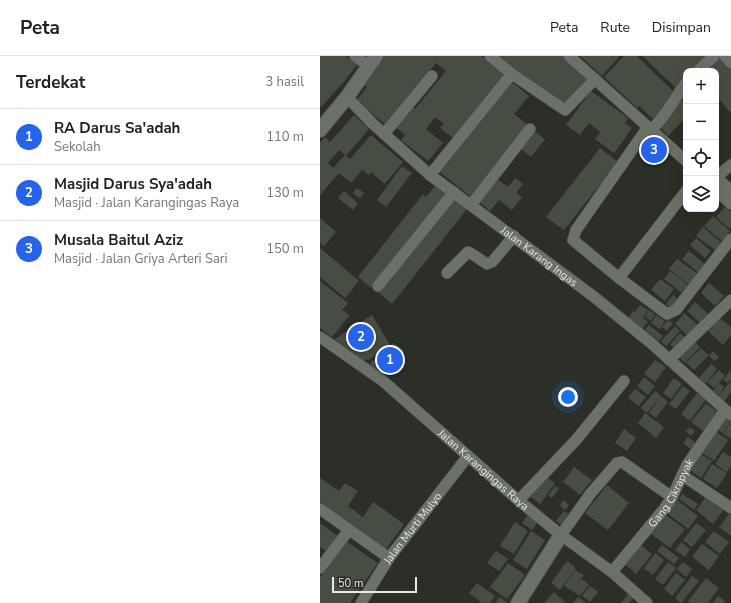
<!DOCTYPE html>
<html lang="id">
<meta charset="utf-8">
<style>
:root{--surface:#fff;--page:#f2f2f2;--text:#202124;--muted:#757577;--line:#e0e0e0;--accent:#2563eb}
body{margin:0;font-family:"Nunito Sans",sans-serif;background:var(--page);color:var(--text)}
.controls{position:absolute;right:12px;top:12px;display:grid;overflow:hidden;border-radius:8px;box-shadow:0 4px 16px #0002}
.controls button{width:36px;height:36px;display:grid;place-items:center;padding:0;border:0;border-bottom:1px solid var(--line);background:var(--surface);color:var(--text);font:20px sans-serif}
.scale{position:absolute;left:12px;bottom:10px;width:85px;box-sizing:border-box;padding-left:4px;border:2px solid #e6e9e4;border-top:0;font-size:11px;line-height:14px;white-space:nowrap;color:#e6e9e4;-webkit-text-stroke:3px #2b2f27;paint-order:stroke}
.you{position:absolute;left:248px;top:341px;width:14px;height:14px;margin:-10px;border:3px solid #fff;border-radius:50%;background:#1a73e8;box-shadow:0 0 0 6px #1a73e833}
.badge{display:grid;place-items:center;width:26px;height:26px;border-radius:50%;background:var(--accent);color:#fff;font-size:13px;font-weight:700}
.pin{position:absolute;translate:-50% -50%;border:2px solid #fff;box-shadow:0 1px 4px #0006}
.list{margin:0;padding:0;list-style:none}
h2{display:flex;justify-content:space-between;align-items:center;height:52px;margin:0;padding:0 16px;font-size:17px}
h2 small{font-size:13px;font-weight:400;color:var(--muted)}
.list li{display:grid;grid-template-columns:26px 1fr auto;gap:12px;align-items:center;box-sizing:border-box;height:56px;padding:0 16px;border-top:1px solid var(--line)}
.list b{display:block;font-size:15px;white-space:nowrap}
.list p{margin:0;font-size:13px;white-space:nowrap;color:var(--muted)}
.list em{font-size:13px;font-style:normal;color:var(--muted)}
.icon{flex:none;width:22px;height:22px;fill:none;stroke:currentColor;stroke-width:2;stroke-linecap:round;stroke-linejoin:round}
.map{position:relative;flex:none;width:411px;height:547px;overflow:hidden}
header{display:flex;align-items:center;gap:24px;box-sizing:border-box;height:56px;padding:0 20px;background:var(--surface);border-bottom:1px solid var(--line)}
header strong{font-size:19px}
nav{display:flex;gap:22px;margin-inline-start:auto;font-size:14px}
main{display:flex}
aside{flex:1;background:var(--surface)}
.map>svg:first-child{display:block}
.building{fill:#484d44;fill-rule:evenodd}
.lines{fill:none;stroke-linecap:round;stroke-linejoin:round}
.minor-casing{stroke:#4a4e47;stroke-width:12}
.tertiary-casing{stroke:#4a4e47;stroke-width:16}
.minor{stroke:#6b7168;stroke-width:11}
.tertiary{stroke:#6b7168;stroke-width:14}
.labels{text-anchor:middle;stroke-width:4;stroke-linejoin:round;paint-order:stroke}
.street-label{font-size:11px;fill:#e6e9e4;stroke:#2b2f27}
</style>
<header>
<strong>Peta</strong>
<nav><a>Peta</a><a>Rute</a><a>Disimpan</a></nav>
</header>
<main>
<aside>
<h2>Terdekat<small>3 hasil</small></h2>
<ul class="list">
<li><span class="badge">1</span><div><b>RA Darus Sa'adah</b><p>Sekolah</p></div><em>110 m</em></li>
<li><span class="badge">2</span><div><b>Masjid Darus Sya'adah</b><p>Masjid · Jalan Karangingas Raya</p></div><em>130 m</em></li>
<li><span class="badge">3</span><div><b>Musala Baitul Aziz</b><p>Masjid · Jalan Griya Arteri Sari</p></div><em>150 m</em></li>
</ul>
</aside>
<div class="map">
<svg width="411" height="547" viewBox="0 0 411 547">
<rect width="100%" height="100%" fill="#2b2f27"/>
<path class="building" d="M0 0H26L37 9 22 28 1 51 0 50Z
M63 0H161L185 19 133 82 120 72 124 68 115 61 106 73 123 87 108 105 81 84 85 79 73 69 90 49 95 53 126 15 116 7 66 69 36 45 47 31 42 27Z
M178 0H245L254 7 252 10 267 23 254 38 253 37 244 48 230 36 228 38 202 17 201 19Z
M260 0H298L299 1 282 20Z
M304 0H317L355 37 336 66 319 50 317 52 284 21Z
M322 0H389L375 15H366V21L356 32Z
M398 0H401L411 11V57L396 40V15H381Z
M192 26 209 40 194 58 208 69 151 141 120 116Z
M271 35 308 62 305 67 312 72 294 97 275 83 280 76 269 67 260 79 246 69Z
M361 43 366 48V61L348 80 340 71 351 59 348 56Z
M34 59 49 73 26 100 30 103 51 79 83 106 65 128 51 116 49 119 42 114 31 127 19 117 0 139V87L5 81 10 86ZM19 94 25 99 13 112 8 107Z
M212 74 225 83 211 101 199 91Z
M331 81 347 94 337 106 321 93Z
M280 92 298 106 244 174 226 161Z
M82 110 92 117 66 151 57 144Z
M176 122 188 131 195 122 203 128 196 137 202 141 192 154 179 144 170 155 158 145Z
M115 130 123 135 124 134 128 137 117 149 51 232 38 221 103 138 106 141Z
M37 132 44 137 40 142 33 137Z
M24 135 38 147 33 154 18 142Z
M133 142 147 153 72 248 58 236Z
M405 151 411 156V171L410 173 396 161Z
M393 160 410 175 402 185 384 170Z
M0 162 16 176 4 190 0 187Z
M383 171 401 186 395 194 376 180Z
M376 182 391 195 385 202 370 189Z
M0 192 39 225 25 242 0 221Z
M369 195 387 210 380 218 362 203Z
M357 203 378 218 369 229 349 213Z
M350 215 369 230 363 238 344 223Z
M340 223 354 233 345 245 331 234Z
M0 225 28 247 22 254 30 259 12 281 0 272Z
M389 227 404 240 395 250 381 237Z
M353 239 360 245 352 254 346 248Z
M375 246 388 258 380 267 367 255Z
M320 249 328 254 323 262 328 266 322 273 308 262 313 255 315 256Z
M329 254 335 258 331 265 325 261Z
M364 257 379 270 369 281 355 268Z
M52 259 70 289 65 292 66 294 48 304 47 303 43 306 12 285Z
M336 259 345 265 340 273 331 267Z
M400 262 411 271V279L403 289 388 275Z
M348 264 353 267 347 275 342 271Z
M329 269 343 280 339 285 325 274Z
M355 270 360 275 346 290 341 285Z
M360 277 367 283 357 295 350 288Z
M372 283 380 291 365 307 357 299Z
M73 287 84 294 81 300 59 318 50 307Z
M381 292 389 299 374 314 366 307Z
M393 295 399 301 395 305 389 300Z
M335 304 346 311 335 326 324 318Z
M391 308 397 313 385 328 379 322Z
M399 314 405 320 394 332 387 326Z
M411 314V323L408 327 403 324Z
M324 321 335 330 328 339 317 330Z
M354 322 362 328 351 343 343 337Z
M411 325V336L403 347 397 342Z
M399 327 404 331 399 339 393 335Z
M363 330 370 335 356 353 349 348Z
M315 333 326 341 319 350 308 342Z
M335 335 341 340 327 357 321 352Z
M378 336 387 342 370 365 361 358Z
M341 340 348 346 336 362 329 357Z
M386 347 400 358 386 377 371 366Z
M325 357 344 371 336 382 318 367Z
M404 358 411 363V364L403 377 394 371Z
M411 365V382H410L403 378Z
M370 371 375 375 371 380 366 375Z
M304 373 316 382 307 395 295 387Z
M394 374 408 384 394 405 379 395Z
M368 381 378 389 373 395 363 387Z
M403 396 411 401V410L407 416 395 408Z
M379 397 392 405 381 422 368 413Z
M392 408 407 417 397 432 383 423Z
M254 411 272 424 260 439 243 426Z
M226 421 235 427 220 448 211 441Z
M0 422 19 435 25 427 38 435 28 450 43 461 53 446 84 468 65 495 0 450Z
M287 429 309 447 288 474 265 457Z
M235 430 239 433 232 442 228 439Z
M362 438 378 448 374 454 359 443Z
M388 438 405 452 393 468 376 454Z
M244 444 249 449 245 454 240 449Z
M357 444 378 460 368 473 347 457Z
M244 455 252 460 244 471 236 465Z
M411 455V480L399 471Z
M208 459 218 466 212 474 202 467Z
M346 459 365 473 350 492 331 478Z
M195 466 208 475 194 498 180 490Z
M0 467 18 480 7 496 0 491Z
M376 467 386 474 372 491 363 484Z
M211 475 225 484 207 513 193 504Z
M394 475 409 486 400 498 385 486Z
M26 485 58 507 30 547H0V521Z
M361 486 370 493 365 501 355 494Z
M319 488 332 498 316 518 304 507Z
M382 488 399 500 389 514 372 501Z
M342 489 359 502 354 508 337 495Z
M176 495 188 503 179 515 167 507Z
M335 497 344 504 333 519 324 512Z
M247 505 256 512 240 534 231 527Z
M348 506 356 512 343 529 335 523Z
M363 506 372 513 366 521 357 513Z
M188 507 205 519 187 543 170 531Z
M255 514 264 519 255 531 262 523 269 529 260 540 244 530Z
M356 517 365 524 352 540 344 533Z
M372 520 379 525 361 547 355 542Z
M386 522 399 532 388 547H370L368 545Z
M157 527 175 540 170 547H162L149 537Z
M270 530 278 536 270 546 262 540Z
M234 536 246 547H224Z
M308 538 313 542 309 547H301Z
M398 540 405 545 403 547H393Z
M179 541 188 547H175Z
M258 541 267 547H253Z"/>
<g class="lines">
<g class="minor-casing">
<g id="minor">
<path d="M35 0 48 10"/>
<path d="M170 0 192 18 245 54 275 23"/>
<path d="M249 0 366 105"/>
<path d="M405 0 411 7"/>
<path d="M378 15 394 0"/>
<path id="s1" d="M27 41 52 67 110 119 273 240 331 287 411 359"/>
<path d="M335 70C348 57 355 41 366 27"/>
<path d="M328 71 256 174 253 184 299 222 347 258 356 254 411 183"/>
<path d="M64 78 112 20"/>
<path d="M110 119 190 20"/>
<path d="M396 121 411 135"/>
<path d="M396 121 411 109"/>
<path d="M396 134 411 148"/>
<path d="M151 149 210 73"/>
<path d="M127 217 148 196 152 198 167 208 172 206 194 180"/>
<path d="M299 222 366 135"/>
<path d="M58 230 134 136"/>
<path id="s2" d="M0 281 63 325 198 444 241 479 292 516 327 547"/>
<path d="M349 304 411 244"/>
<path d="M362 419 411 452"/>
<path d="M199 444 256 384 304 325"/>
<path d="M0 453 69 502"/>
<path d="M241 479 271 437 297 407 302 406 352 441"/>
<path d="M0 512 29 474"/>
<path id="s3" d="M292 516 344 453 352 441 367 409 405 354"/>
<path id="s4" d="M41 547 69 502 148 400"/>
</g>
</g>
<g class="tertiary-casing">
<path id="tertiary" d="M0 74 27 41 56 0
M198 547 241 479"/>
</g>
<use href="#minor" class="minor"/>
<use href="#tertiary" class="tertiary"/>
</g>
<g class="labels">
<g class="street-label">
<text dy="4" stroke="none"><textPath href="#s1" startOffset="250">Jalan Karang Ingas</textPath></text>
<text dy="4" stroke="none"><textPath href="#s2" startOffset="211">Jalan Karangingas Raya</textPath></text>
<text dy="4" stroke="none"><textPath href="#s3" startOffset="99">Gang Cikrapyak</textPath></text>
<text dy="4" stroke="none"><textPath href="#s4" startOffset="91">Jalan Murti Mulyo</textPath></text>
</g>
</g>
</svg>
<div class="controls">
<button>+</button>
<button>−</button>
<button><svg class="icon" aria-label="locate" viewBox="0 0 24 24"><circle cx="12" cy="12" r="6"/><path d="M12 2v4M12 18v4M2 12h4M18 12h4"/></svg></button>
<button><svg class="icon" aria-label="layers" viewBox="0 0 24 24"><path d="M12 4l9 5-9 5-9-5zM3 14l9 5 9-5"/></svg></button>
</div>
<div class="scale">50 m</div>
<div class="you"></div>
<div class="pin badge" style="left:70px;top:304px">1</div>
<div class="pin badge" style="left:41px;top:281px">2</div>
<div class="pin badge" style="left:334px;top:94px">3</div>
</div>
</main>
